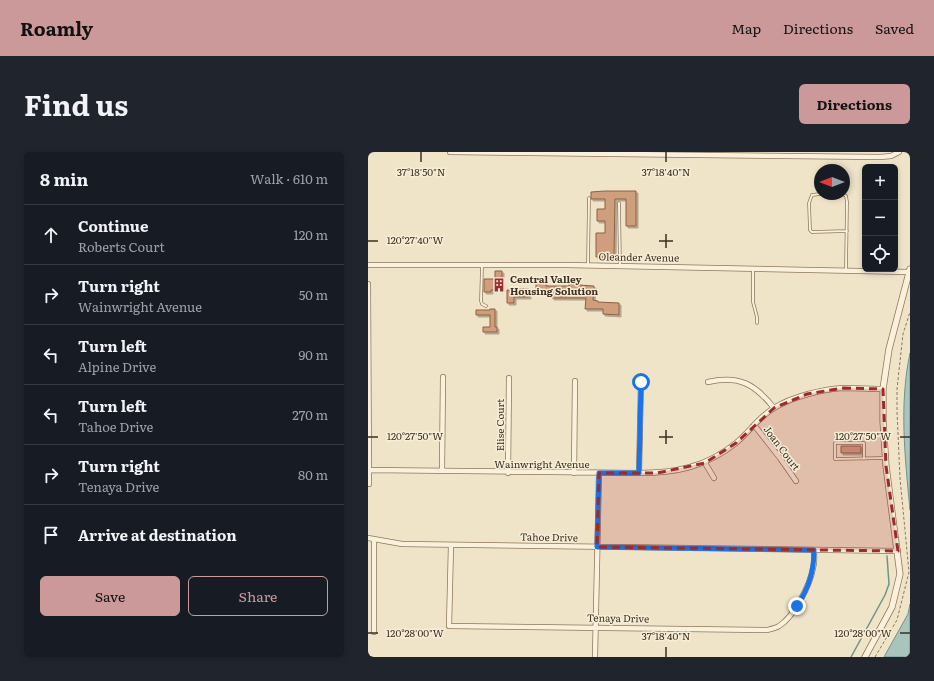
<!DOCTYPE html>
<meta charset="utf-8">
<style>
:root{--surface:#171b24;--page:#20242c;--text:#f1f3f6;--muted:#9ea1a6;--line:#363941;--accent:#cc999b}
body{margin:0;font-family:Literata,serif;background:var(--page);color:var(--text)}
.controls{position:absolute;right:12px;top:12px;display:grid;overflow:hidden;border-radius:6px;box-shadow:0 2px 6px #0003}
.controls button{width:36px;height:36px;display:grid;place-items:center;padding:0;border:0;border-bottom:1px solid var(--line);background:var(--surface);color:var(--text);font:20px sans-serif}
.compass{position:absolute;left:446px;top:12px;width:36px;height:36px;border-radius:50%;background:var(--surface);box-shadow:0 2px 6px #0003;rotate:270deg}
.stop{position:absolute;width:12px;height:12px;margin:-9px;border:3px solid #1a73e8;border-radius:50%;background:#fff}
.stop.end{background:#1a73e8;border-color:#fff;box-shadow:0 1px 4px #0008}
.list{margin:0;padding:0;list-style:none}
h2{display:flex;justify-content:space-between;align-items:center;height:52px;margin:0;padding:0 16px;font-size:17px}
h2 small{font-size:13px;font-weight:400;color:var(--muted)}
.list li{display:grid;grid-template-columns:26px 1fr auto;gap:12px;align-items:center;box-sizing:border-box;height:60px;padding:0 16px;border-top:1px solid var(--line)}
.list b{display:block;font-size:15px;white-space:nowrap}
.list p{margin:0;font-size:13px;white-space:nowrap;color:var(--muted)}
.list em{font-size:13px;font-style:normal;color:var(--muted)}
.actions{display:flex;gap:8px;padding:12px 16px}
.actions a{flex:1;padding:9px 0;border:1px solid var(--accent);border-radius:6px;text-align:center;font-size:14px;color:var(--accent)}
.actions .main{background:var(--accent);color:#111}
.icon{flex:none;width:22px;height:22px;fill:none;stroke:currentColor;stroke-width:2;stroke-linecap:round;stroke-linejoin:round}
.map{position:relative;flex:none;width:542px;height:505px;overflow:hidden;border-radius:6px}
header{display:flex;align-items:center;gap:24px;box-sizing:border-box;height:56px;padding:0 20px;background:var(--accent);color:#111}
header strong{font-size:19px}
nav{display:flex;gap:22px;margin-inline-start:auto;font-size:14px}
.intro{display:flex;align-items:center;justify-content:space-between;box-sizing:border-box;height:96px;padding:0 24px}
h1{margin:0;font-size:28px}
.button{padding:10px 18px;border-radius:6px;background:var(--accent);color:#111;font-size:14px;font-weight:700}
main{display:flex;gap:24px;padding:0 24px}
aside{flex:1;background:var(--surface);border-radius:6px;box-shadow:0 2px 6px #0003}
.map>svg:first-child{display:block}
.water{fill:#a9c4bc;stroke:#6f938a}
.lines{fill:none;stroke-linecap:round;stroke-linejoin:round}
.stream{stroke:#6f938a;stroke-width:1.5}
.building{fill:#cf9f7d;stroke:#8d5f41;filter:url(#shadow)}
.service-casing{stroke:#8d765c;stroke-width:3.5}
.minor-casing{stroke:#8d765c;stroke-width:6}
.tertiary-casing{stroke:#8d765c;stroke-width:7}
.path{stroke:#8d765c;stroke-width:1;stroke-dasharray:3 2;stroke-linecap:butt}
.service{stroke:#faf1dc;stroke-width:2}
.minor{stroke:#faf1dc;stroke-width:4.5}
.tertiary{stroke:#faf1dc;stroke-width:5.5}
.route{stroke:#1a73e8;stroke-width:5}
.marked{fill:#9e2a2b;fill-opacity:0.2;stroke:#9e2a2b;stroke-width:3;stroke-dasharray:8 5;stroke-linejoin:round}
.ticks{fill:none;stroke:#3d2e20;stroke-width:1.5}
.labels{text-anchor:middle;stroke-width:3;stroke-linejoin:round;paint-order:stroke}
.street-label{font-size:10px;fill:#3d2e20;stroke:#f7eed8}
.poi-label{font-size:10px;font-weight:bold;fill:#3d2e20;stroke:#f7eed8;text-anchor:start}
.ticks-label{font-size:10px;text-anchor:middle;fill:#3d2e20;stroke:#f7eed8;stroke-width:3;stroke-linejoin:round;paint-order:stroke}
</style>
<header>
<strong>Roamly</strong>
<nav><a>Map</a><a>Directions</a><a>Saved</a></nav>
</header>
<div class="intro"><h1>Find us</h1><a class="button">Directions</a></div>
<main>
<aside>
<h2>8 min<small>Walk · 610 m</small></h2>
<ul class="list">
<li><svg class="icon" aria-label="ahead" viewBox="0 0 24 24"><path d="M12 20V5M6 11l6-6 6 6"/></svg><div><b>Continue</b><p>Roberts Court</p></div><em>120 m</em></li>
<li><svg class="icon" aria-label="right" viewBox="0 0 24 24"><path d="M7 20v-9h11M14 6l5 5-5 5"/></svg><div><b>Turn right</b><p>Wainwright Avenue</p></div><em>50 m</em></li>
<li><svg class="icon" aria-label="left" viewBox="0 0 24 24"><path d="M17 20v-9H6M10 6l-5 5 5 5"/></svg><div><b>Turn left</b><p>Alpine Drive</p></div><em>90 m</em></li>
<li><svg class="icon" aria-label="left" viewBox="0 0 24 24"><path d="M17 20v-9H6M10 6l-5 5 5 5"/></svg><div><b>Turn left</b><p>Tahoe Drive</p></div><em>270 m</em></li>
<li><svg class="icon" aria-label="right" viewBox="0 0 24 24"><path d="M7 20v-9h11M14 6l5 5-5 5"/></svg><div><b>Turn right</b><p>Tenaya Drive</p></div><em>80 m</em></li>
<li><svg class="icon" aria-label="arrive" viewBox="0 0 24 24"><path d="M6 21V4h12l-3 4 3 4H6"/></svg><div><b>Arrive at destination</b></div></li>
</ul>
<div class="actions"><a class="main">Save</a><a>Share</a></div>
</aside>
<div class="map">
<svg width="542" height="505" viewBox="0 0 542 505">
<defs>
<filter id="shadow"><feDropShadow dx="2" dy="2" stdDeviation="0" flood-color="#0004"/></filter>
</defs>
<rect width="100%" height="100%" fill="#f0e4c8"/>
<path class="water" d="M542 201V358C537 305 531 253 542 201Z
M542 452V500L539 505H516L540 462Z"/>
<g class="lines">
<path class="stream" d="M483 505 517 443 521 432 519 404"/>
</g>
<path class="building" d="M237 39H268V74H258V47H247L246 103H236V105H228V81H237V69H229V57H237V47H223V40Z
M127 119H134V138H123V140H116V127H127Z
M168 131H178V134H201V131H211V133L226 134 225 148 230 149V150L251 151V163L235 162V157H217L218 146H184V139H168Z
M149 137H161V145H146V151H139V138H149Z
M122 157H127V175H129V180H115V175H122V163H108V158H122Z
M473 294H493V301H473Z"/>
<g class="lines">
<g class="service-casing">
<path id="service" d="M452 42 444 43 441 51 442 78 444 80 479 79
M475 42 478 44 479 50 478 118
M251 51 252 113
M220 113 221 46
M114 114 113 149 114 152 118 154
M385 117V150L389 165V171
M496 307V291H467V307L516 306"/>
</g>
<g class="minor-casing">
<path id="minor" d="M82 0 512 5 523 4 531 0
M0 113H199L541 120
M0 132 1 332
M340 230C371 223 387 232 406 256
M386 273 412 306 428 329
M337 311 346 326
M0 318 271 321C308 321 338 315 368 291 381 280 391 265 406 256 423 245 455 237 475 236 489 236 502 237 515 237
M74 319 75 225
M140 321 141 226
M206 321 207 229
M271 321 273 230
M0 386 34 392 530 399
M83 393 81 474 399 478C403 477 408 476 411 474 426 465 442 433 445 416 447 410 446 404 446 398
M6 480V387
M227 505 231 321"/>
</g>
<g class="tertiary-casing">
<path id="tertiary" d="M497 505 524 455 532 422 518 314 515 269V237L521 197 542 117"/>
</g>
<path class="path" d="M507 505 529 468 541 420 532 326 529 259V237L535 182 542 160"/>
<use href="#service" class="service"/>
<use href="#minor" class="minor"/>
<use href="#tertiary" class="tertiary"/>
</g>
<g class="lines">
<path class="route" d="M273 230 271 321H231L229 395 446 398C446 420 441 435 429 454"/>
</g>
<path class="marked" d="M475 236 515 237 518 314 530 399 229 395 231 321H289L337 311 368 291 406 256 439 242Z"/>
<path class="ticks" d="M53 0V10M298 0V10M298 82V96M0 89H10M291 89H305M298 278V292M0 285H10M291 285H305M532 285H542M0 481H10M532 481H542M298 495V505"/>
<defs>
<g id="building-bare" transform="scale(1.08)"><path d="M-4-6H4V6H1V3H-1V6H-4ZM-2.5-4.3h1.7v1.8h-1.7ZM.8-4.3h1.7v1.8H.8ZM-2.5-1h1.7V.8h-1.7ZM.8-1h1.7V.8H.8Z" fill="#9e2a2b" stroke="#f7eed8" stroke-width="2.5" paint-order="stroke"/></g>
</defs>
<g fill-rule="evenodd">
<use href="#building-bare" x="131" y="133"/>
</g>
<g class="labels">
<g class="street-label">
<text transform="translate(271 105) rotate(1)" y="4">Oleander Avenue</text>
<text transform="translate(132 273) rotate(-90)" y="4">Elise Court</text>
<text transform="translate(414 296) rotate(53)" y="4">Joan Court</text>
<text x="174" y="316">Wainwright Avenue</text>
<text transform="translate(181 385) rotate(1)" y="4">Tahoe Drive</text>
<text transform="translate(250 466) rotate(1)" y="4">Tenaya Drive</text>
</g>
<g class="poi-label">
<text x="142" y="131">Central Valley<tspan x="142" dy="12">Housing Solution</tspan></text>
</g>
</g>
<g class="ticks-label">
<text x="53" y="24">37°18'50"N</text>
<text x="298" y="24">37°18'40"N</text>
<text x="47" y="92">120°27'40"W</text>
<text x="495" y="288">120°27'50"W</text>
<text x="47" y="288">120°27'50"W</text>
<text x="495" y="485">120°28'00"W</text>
<text x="47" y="485">120°28'00"W</text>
<text x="298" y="488">37°18'40"N</text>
</g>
</svg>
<div class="controls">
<button>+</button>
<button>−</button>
<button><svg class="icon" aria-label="locate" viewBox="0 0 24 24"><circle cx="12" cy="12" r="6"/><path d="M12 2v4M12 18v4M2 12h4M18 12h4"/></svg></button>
</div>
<svg class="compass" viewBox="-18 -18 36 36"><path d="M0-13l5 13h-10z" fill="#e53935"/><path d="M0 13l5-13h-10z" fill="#9ea1a6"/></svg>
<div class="stop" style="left:273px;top:230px"></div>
<div class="stop end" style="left:429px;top:454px"></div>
</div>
</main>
